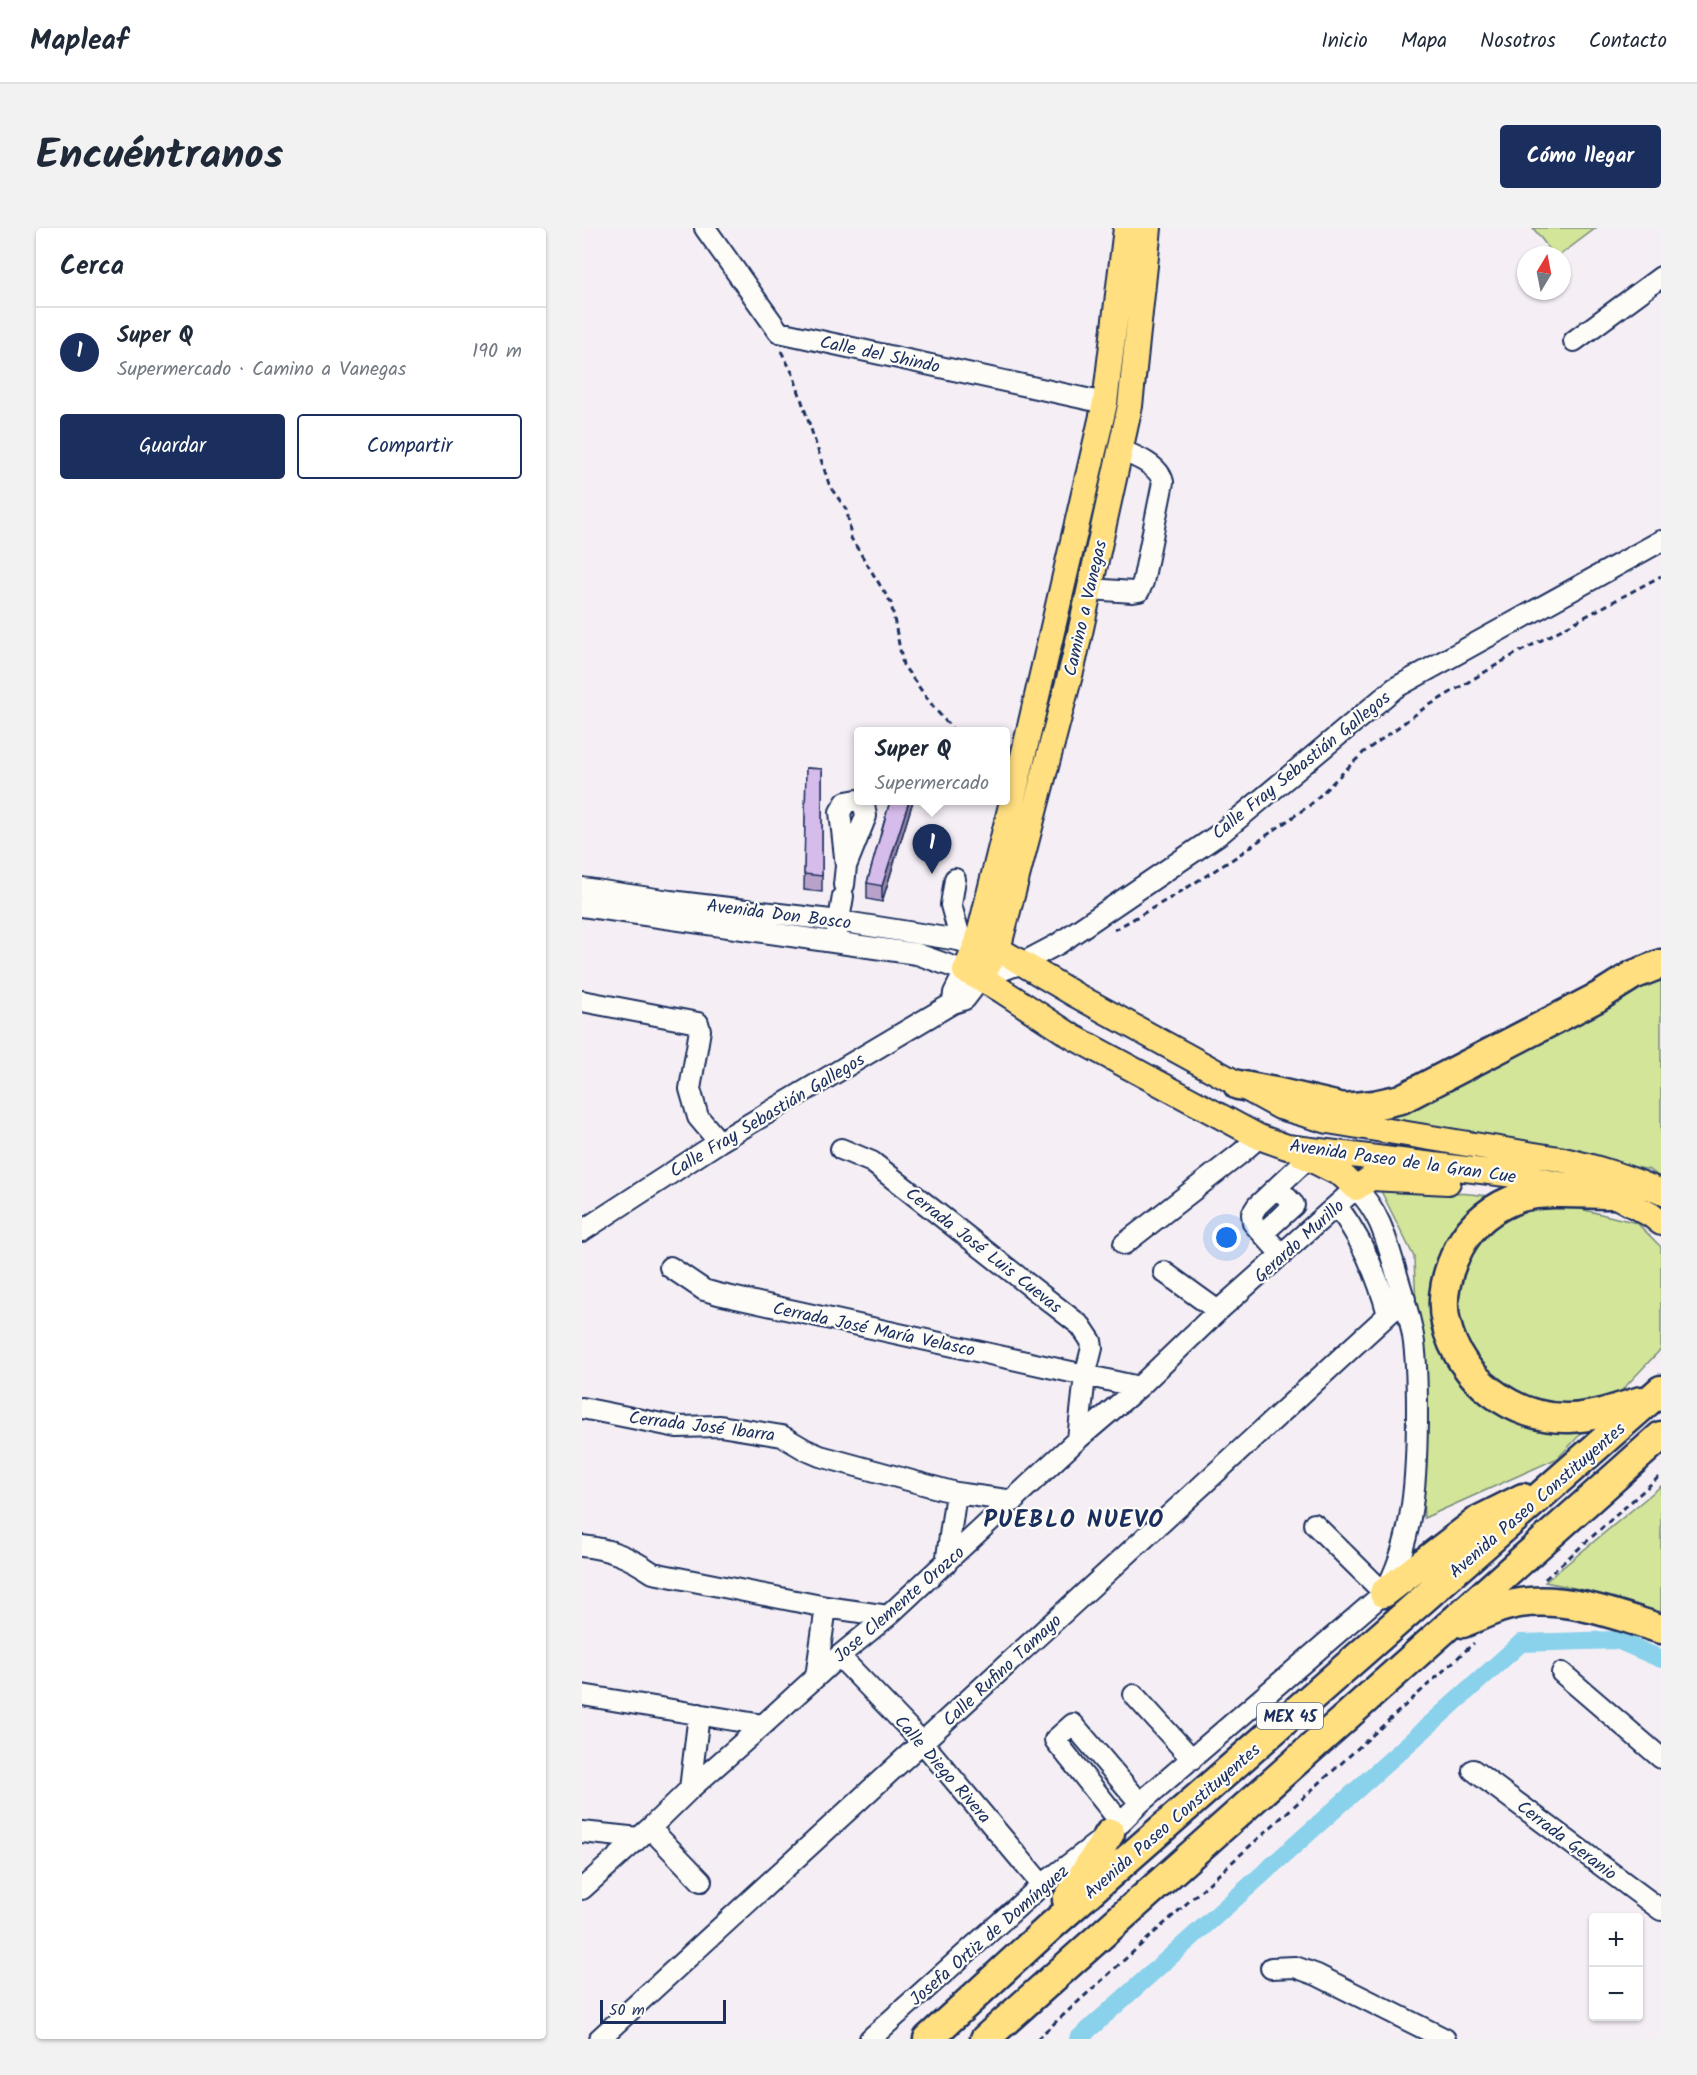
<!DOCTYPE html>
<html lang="es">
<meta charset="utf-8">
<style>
:root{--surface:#fff;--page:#f2f2f3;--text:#1f2937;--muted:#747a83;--line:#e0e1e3;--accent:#1b2f5e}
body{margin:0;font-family:Kalam,sans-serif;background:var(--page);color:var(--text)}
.controls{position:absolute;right:18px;bottom:18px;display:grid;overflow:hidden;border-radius:6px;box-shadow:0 2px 4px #0004}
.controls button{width:54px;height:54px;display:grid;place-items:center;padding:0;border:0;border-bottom:2px solid var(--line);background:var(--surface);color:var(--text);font:30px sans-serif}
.compass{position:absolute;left:935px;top:18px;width:54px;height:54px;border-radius:50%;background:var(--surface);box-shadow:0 2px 4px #0004;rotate:10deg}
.scale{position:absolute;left:18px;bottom:15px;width:126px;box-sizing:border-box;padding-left:6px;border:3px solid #1b2f5e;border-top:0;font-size:16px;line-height:21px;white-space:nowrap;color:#1b2f5e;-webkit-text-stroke:4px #fdfcf7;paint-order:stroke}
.you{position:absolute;left:645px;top:1010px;width:21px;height:21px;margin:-15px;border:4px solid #fff;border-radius:50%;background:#1a73e8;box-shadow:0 0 0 9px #1a73e833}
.badge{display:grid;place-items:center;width:39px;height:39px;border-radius:50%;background:var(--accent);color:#fff;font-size:20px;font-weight:700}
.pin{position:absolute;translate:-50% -50px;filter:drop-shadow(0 2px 3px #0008)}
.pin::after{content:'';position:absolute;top:32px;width:21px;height:18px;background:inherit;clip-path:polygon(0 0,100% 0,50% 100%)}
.popup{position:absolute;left:272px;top:499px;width:156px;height:78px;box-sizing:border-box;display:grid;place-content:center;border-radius:6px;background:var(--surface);filter:drop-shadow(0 2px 4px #0005);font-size:20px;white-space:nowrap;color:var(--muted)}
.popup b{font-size:22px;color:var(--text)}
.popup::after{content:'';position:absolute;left:50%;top:100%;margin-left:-12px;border:12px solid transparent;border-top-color:var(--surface)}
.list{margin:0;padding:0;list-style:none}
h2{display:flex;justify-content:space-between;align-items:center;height:78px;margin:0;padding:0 24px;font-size:26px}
h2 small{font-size:20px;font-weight:400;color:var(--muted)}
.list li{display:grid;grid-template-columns:39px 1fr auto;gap:18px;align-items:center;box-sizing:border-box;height:90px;padding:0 24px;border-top:2px solid var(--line)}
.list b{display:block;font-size:22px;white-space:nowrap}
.list p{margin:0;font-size:20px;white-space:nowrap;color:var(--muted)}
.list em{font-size:20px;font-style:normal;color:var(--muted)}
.actions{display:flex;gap:12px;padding:18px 24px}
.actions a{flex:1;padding:14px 0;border:2px solid var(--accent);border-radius:6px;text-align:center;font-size:21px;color:var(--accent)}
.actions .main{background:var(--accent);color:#fff}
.map{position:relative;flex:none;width:1079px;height:1811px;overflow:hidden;border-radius:6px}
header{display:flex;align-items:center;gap:36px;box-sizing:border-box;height:84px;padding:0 30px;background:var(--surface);border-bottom:2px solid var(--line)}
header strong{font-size:28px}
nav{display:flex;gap:33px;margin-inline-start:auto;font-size:21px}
.intro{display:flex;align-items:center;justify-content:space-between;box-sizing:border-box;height:144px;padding:0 36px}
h1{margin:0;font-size:42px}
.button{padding:15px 27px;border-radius:6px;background:var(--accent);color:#fff;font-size:21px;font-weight:700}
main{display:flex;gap:36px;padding:0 36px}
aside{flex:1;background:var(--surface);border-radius:6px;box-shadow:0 2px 4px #0004}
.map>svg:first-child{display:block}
.green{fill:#d2e599;stroke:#768a7c;stroke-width:1.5}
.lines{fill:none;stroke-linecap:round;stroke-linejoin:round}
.canal{stroke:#8ad1eb;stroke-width:18}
.minor-casing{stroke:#1b2f5e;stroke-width:24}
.major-casing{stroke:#1b2f5e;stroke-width:28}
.highway-casing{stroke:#1b2f5e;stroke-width:33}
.path{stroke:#1b2f5e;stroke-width:3;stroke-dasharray:6 4.5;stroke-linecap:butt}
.minor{stroke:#fdfcf7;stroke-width:20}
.major{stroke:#ffdf80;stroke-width:24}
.highway{stroke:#ffdf80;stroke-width:28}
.wall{fill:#b8a2ca;stroke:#1b2f5e;stroke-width:1.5}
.shaded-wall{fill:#9684a4;stroke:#1b2f5e;stroke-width:1.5}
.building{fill:#d6bceb;stroke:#1b2f5e;stroke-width:1.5}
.labels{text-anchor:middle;stroke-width:4.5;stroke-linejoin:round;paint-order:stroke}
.shield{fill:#fdfcf7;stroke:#5f6c8c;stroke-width:1.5}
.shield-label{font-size:16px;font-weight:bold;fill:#1b2f5e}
.street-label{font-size:18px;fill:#1b2f5e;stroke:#fdfcf7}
.district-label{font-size:24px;font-weight:bold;letter-spacing:1.5px;fill:#1b2f5e;stroke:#fdfcf7}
</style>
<header>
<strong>Mapleaf</strong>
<nav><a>Inicio</a><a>Mapa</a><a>Nosotros</a><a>Contacto</a></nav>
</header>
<div class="intro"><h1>Encuéntranos</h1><a class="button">Cómo llegar</a></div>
<main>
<aside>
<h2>Cerca<small></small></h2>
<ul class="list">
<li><span class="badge">1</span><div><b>Super Q</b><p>Supermercado · Camino a Vanegas</p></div><em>190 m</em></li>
</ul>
<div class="actions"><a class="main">Guardar</a><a>Compartir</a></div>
</aside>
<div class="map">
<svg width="1079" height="1811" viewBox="0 0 1079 1811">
<rect width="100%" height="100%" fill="#f5eff5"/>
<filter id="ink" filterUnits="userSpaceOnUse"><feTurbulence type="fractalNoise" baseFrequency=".0167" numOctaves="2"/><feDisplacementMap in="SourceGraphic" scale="12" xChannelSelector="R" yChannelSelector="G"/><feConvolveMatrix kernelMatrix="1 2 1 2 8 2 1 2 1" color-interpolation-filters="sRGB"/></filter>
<g filter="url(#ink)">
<path class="green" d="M951 0H1014L978 27H972Z
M1067 750H1079V950L1068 942 796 890Z
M796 957 970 974 1055 995 1079 1019V1121L976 1230 842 1290 832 1029Z
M1079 1258V1384L997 1361 963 1354Z"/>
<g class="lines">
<path class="canal" d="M496 1811 939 1415 1035 1412 1079 1431"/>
<g class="minor-casing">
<path id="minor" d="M123 0 197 104 523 175
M992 113 1079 49
M508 361 551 364 557 363 561 354 581 254C577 237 553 228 538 222
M373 651 369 677 379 713
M262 657 264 638 258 584 264 574 275 572 282 577 284 588 264 638
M0 660 88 673 257 693 395 715
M0 678 335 726 383 743 372 765 371 775
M255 705 261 668
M0 773 116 795 118 802 108 861 116 889 137 914
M259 921 290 934 499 1098 509 1113 510 1120 503 1148 496 1211
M755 978C780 1011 795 1046 806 1086
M0 1003 137 914 371 775 383 771 399 750 440 735 476 716 639 605 813 460 1079 313
M681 1005 712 977 695 959
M542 1016 659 925 677 909
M700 1027 671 995 670 986 675 978 726 930
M88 1039 122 1062 136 1066 557 1159
M582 1044 636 1083
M0 1180 95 1199 138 1198 200 1208 224 1222 238 1228 374 1265 432 1273
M732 1296 802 1365
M0 1318C29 1321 47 1329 71 1345L244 1379 306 1388
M364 1336 374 1265
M257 1428 341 1515 460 1657
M980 1445 1079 1530
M234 1449 244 1379
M0 1467 181 1497
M552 1467 610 1531
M891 1542 1079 1682
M108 1561 117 1486
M539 1595 473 1512 491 1496 558 1575
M68 1600 119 1653
M0 1604 57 1610
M0 1661 68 1600 108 1561 181 1497 257 1428 306 1388 496 1211 557 1159 636 1083 774 960C797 984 803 1007 812 1037 819 1061 827 1084 831 1108 835 1132 835 1158 835 1182 835 1243 833 1311 802 1365L558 1575 528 1605 460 1657 288 1811
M689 1740 713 1739 735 1747 863 1811
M17 1811 823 1071"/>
</g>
<g class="major-casing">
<path id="major" d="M544 0 523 175 440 533 395 715 383 743 416 760 491 809 677 909 705 919 924 946 1030 966 1069 987 1079 995
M402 717 416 721 492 766 698 879 746 893 977 931C1013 939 1046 949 1079 964
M399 750 416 721 492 432 548 178 567 0
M720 927 760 947 774 960 789 950 866 954"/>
</g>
<g class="highway-casing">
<path id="highway" d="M656 857 693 864 762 880 792 877 819 871 1016 769 1051 747 1079 736
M1030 966C1004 966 963 962 939 969 912 978 890 995 877 1020 865 1042 858 1070 864 1095 877 1151 932 1192 988 1190 1013 1189 1036 1180 1059 1173
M802 1365 897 1292 941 1270
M881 1395C899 1387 918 1378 938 1375 986 1368 1034 1387 1079 1401
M485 1672 528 1605
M346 1811 467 1700 1079 1162
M403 1811 1079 1208"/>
</g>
<path class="path" d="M199 123 211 146 248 259 265 282 269 310 309 375 321 437 353 481 373 504
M532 702 590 669 651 631 728 577 782 524 841 481 928 429 1079 348
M963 1351 1079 1247
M455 1811 892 1415"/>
<use href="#minor" class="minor"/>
<use href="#major" class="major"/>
<use href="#highway" class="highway"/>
</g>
<path class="wall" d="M224 540 240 541V664L222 662Z
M308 573H331L300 674 285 671V655Z"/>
<path class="shaded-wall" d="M327 573H331L300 674V658Z"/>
<path class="building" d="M224 540 240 541V648L222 646Z
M308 573H327L300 658 285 655Z"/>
</g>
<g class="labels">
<rect class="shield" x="675" y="1475" width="66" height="26" rx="4.5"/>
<g class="shield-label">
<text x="708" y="1494">MEX 45</text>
</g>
<g class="street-label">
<text transform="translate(298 126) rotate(12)" y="6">Calle del Shindo</text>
<text transform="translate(503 380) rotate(-77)" y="6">Camino a Vanegas</text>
<text transform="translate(719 537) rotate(-39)" y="6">Calle Fray Sebastián Gallegos</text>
<text transform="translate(197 686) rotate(7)" y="6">Avenida Don Bosco</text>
<text transform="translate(185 887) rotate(-31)" y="6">Calle Fray Sebastián Gallegos</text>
<text transform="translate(821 933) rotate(8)" y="6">Avenida Paseo de la Gran Cue</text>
<text transform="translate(717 1013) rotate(-42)" y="6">Gerardo Murillo</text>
<text transform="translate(402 1022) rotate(38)" y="6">Cerrada José Luis Cuevas</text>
<text transform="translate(292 1101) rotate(12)" y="6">Cerrada José María Velasco</text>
<text transform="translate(120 1198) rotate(7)" y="6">Cerrada José Ibarra</text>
<text transform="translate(955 1272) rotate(-41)" y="6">Avenida Paseo Constituyentes</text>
<text transform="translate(317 1376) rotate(-41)" y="6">Jose Clemente Orozco</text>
<text transform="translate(420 1442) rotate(-43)" y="6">Calle Rufino Tamayo</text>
<text transform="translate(361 1541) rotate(49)" y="6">Calle Diego Rivera</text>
<text transform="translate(590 1593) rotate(-41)" y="6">Avenida Paseo Constituyentes</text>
<text transform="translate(985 1612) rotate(37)" y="6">Cerrada Geranio</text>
<text transform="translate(407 1707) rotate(-41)" y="6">Josefa Ortiz de Domínguez</text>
</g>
<g class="district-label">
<text x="492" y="1299">PUEBLO NUEVO</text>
</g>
</g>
</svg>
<div class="controls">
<button>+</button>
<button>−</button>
</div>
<svg class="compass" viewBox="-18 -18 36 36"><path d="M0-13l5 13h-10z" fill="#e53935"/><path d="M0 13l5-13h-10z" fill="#747a83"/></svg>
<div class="scale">50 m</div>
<div class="you"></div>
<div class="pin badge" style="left:350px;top:646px">1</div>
<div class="popup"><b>Super Q</b>Supermercado</div>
</div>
</main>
